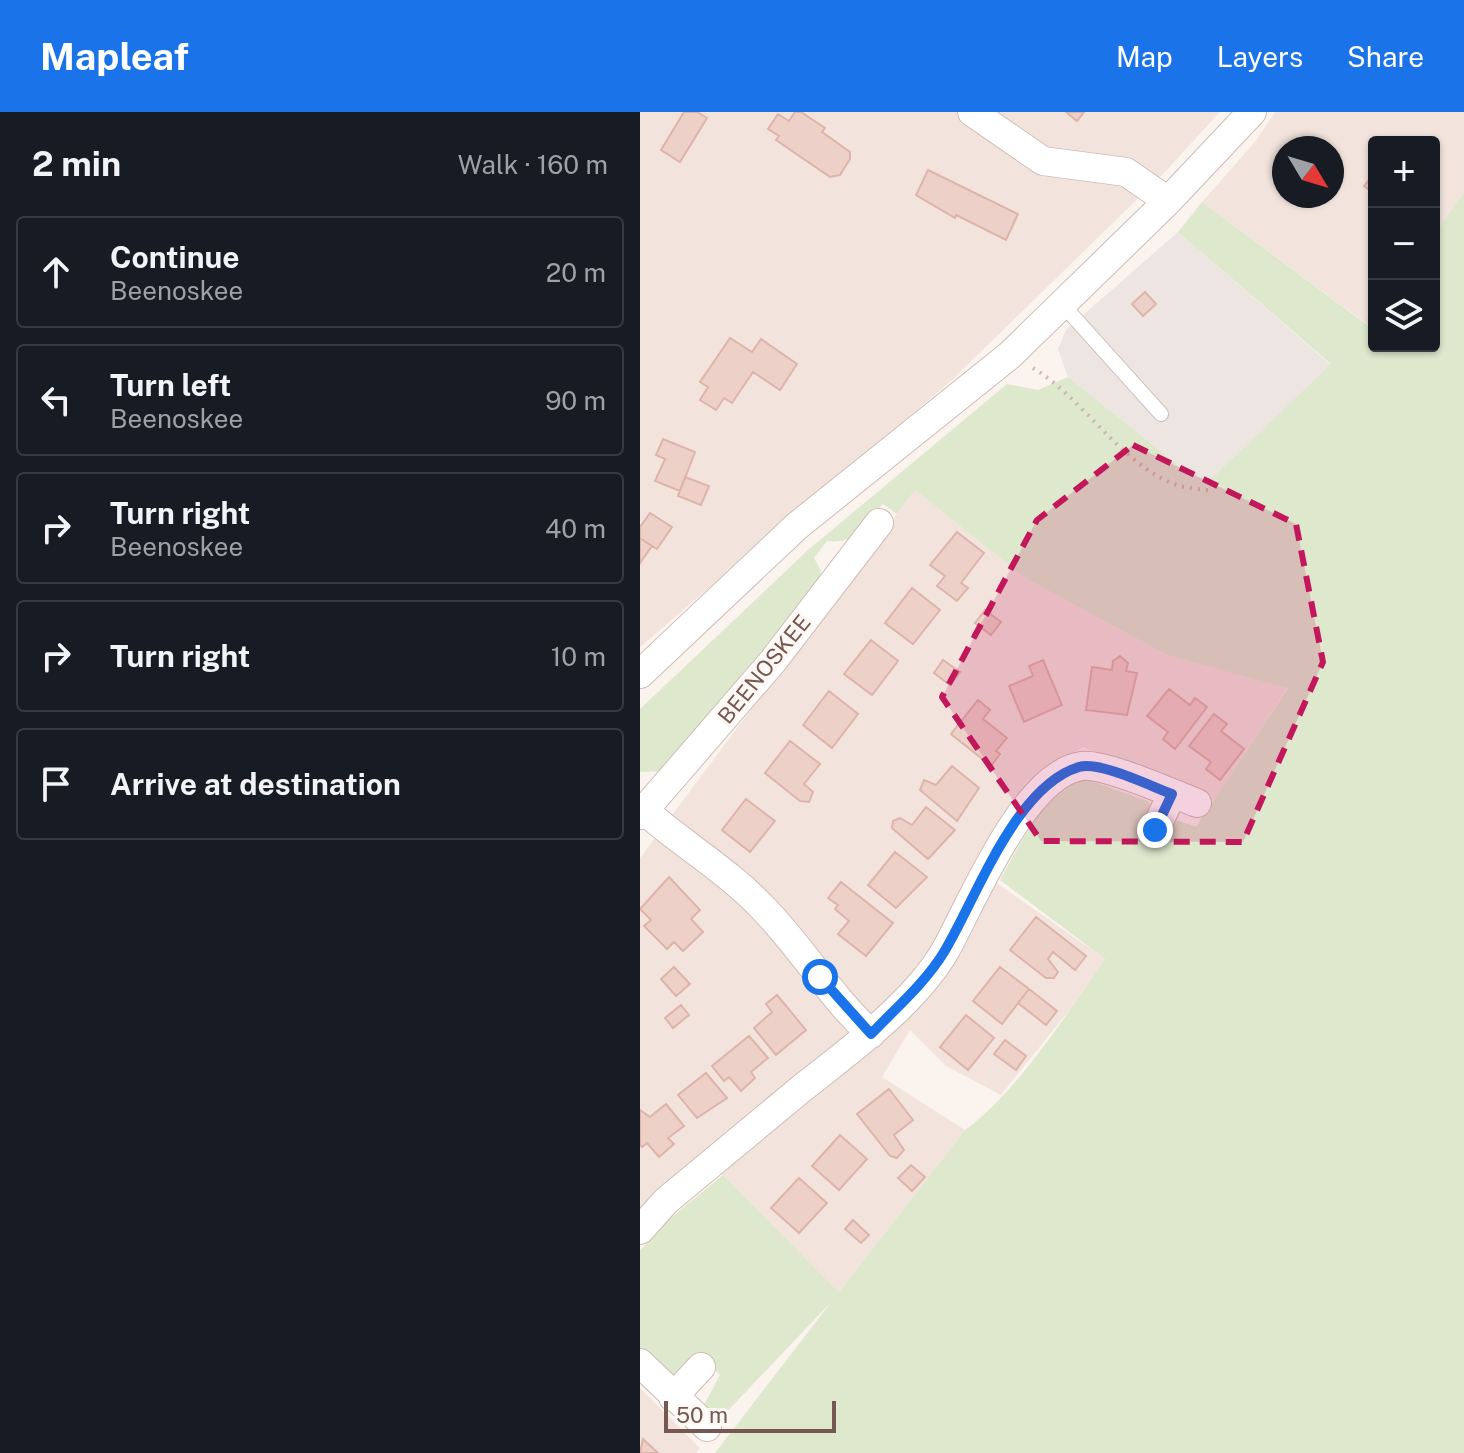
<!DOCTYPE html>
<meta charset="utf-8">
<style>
:root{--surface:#171b24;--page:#20242c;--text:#f1f3f6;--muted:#9ea1a6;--line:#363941;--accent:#1a73e8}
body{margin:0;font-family:"Public Sans",sans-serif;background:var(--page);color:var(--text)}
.controls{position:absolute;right:24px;top:24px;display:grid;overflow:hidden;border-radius:8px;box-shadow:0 2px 6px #0004}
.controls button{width:72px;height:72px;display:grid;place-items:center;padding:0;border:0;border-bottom:2px solid var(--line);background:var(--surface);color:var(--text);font:40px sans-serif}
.compass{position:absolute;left:632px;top:24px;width:72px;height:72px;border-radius:50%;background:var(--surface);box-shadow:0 2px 6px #0004;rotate:128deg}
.scale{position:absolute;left:24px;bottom:20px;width:172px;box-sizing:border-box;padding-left:8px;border:4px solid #755852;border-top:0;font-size:22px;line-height:28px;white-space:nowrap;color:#755852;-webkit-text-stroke:6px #fef8f4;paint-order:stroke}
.stop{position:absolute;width:24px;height:24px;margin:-18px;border:6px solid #1a73e8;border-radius:50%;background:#fff}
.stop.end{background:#1a73e8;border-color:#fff;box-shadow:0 2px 8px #0008}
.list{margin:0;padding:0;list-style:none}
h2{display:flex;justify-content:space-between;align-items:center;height:104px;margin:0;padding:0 32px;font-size:34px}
h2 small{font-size:26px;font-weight:400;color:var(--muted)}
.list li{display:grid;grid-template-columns:52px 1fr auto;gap:24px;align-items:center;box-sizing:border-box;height:112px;margin:0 16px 16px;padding:0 16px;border:2px solid var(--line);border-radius:8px}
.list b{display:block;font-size:30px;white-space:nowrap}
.list p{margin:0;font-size:26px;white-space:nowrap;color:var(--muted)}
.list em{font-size:26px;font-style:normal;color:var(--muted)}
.icon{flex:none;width:44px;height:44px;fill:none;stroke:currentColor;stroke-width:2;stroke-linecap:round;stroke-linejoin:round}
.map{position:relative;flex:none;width:824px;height:1341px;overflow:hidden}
header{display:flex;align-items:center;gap:48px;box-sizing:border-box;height:112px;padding:0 40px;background:var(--accent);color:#fff}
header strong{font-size:38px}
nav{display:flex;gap:44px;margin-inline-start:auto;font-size:28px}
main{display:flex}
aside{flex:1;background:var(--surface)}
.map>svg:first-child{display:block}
.residential{fill:#f2e4dd;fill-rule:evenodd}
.industrial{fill:#ece5e2}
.green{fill:#dde8cd}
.building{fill:#edd0c8;stroke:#deb4aa;stroke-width:2}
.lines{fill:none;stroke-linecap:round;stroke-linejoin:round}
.service-casing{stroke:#cfbcb6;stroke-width:16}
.minor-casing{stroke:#cfbcb6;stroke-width:30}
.path{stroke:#d3b3ab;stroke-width:4;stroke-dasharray:2 6;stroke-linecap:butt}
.service{stroke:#fff;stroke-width:14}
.minor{stroke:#fff;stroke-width:28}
.route{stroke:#1a73e8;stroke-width:10}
.marked{fill:#c2185b;fill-opacity:0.2;stroke:#c2185b;stroke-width:6;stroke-dasharray:16 10;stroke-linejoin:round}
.labels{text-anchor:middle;stroke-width:7;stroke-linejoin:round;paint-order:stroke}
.street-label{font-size:22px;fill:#755852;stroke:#fef8f4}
</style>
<header>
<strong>Mapleaf</strong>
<nav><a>Map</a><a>Layers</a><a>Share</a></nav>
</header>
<main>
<aside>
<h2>2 min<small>Walk · 160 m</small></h2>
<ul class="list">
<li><svg class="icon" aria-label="ahead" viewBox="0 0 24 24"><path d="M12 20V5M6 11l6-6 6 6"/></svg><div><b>Continue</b><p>Beenoskee</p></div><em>20 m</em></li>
<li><svg class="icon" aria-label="left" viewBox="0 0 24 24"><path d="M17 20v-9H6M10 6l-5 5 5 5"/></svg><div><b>Turn left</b><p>Beenoskee</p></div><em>90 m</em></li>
<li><svg class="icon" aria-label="right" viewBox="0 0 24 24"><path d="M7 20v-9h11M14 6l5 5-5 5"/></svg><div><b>Turn right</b><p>Beenoskee</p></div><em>40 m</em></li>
<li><svg class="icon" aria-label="right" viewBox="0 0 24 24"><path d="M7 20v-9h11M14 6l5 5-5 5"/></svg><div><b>Turn right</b></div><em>10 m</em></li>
<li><svg class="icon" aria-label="arrive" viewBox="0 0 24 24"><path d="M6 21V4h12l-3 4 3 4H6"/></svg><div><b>Arrive at destination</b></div></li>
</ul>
</aside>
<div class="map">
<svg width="824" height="1341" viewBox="0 0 824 1341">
<rect width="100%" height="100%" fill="#fbf3ee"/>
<path class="residential" d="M0 0H580L523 62 313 267 0 535Z
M635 0H824V80L794 123V30H734V210L731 215 562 90 616 29ZM644 36H692V84H644Z
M275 378 385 466 527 543 648 575 574 688 443 635 401 660 334 755 465 847 431 896 361 983 306 954 270 918 242 965 325 1018 199 1180 83 1063 70 1042 0 1102V746Z
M0 1276 60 1336 56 1341H0Z"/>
<path class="industrial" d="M538 120 691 253 572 366 553 365 428 265 418 237 426 218Z"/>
<path class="green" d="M824 80V1341H75L192 1189 79 1308 64 1293 80 1263 61 1244 33 1274 0 1235V1139L25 1111 83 1063 199 1180 325 1018C376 982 428 900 465 847L360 768C381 730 402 685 443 666L507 689 516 700 503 728 522 736 537 708 556 715 648 576 527 543 385 466 275 378 257 402 243 392C226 412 216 433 187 429L174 446 181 459 176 479 22 659 0 660V597L168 438 367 272 398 278 428 265 553 365 572 366 691 252 538 120 562 90 730 215 734 210V234H794V123Z"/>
<path class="building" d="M44 0H57L67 6 40 50 21 38Z
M155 0H161L185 16 182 20 210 40V47L200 63 190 65 136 28 139 24 128 17 138 2 149 9Z
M426 0H444L437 9Z
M288 58 378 102 366 128 316 103 315 106 276 83Z
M734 62V81L724 74Z
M505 180 516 192 503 204 492 192Z
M90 226 112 240 121 227 157 252 140 278 113 260 92 291 84 286 76 298 60 288 68 275 60 270Z
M23 327 55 340 40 379 15 369 25 347 16 343Z
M45 365 69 374 61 393 38 384Z
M10 401 32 415 17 437 0 426V415Z
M317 420 344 441 321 471 328 476 317 489 297 474 305 464 290 453Z
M0 426 12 434 0 451Z
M272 476 300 498 273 532 245 511Z
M345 498 361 510 351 523 335 511Z
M231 528 258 549 232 583 204 562Z
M480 544 488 551 486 559 497 561 487 603 446 598 452 555 472 558 473 549Z
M303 548 320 560 310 573 294 561Z
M403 548 422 593 384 610 369 574 393 564 389 554Z
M529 577 550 593 555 586 567 595 535 637 523 627 528 620 507 604Z
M189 579 218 602 192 636 163 613Z
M338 588 350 598 343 607 367 626 356 639 360 642 351 654 311 622Z
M574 602 587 612 581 619 604 637 580 668 566 657 571 650 549 634Z
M150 629 180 652 164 672 173 680 169 690 160 689 125 661Z
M312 654 339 676 317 709 280 678 284 668 296 673Z
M106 687 135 709 110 740 82 718Z
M286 695 315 718 288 747 252 716 253 709 260 706 272 713Z
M255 740 287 765 256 796 228 773Z
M29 765 60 798 51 807 63 820 43 839 34 830 27 837 4 814 11 808 0 797Z
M201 770 253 811 226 844 198 822 209 809 195 797 198 793 188 786Z
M396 805 446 844 435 858 413 840 408 847 418 860 414 866H406L370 838Z
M34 855 50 872 36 884 21 867Z
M360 855 389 877 362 912 333 889Z
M389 877 417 899 406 913 378 891Z
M137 883 166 918 136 943 114 916 132 900 126 892Z
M41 893 49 903 33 916 25 906Z
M326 903 354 926 328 958 300 935Z
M109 924 128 946 111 960 115 966 101 979 89 965 84 969 72 954Z
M365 928 386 944 376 958 354 942Z
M66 961 87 986 57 1006 38 983Z
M249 977 273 1008 254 1023 264 1038 257 1046 250 1044 217 1002Z
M26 992 44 1014 28 1026 34 1032 19 1045 7 1031 2 1035 0 1033V998L10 1005Z
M200 1023 227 1047 199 1078 172 1054Z
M271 1053 285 1065 272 1079 258 1066Z
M159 1066 187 1091 159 1121 131 1096Z
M213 1108 229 1123 221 1131 205 1117Z
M3 1327 18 1341H0Z"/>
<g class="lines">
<g class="service-casing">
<path id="service" d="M422 192 521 302"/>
</g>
<g class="minor-casing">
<path id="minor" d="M332 0 403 49 486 60 528 89
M0 562 157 414 370 243 528 89 612 0
M0 695C40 731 86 757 123 796 162 836 190 884 231 922
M0 703 133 549 239 411
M515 718 532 682
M0 1118 26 1089C71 1052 116 1014 161 977 208 940 275 891 305 839 331 793 384 661 442 654 465 651 533 682 557 691
M0 1251 67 1315
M33 1285 61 1255"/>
</g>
<path class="path" d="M393 256C443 286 482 354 537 373 548 377 562 377 574 379"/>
<use href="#service" class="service"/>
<use href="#minor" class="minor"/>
</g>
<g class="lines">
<path class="route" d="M180 865 231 922C255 897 286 870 304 840 336 787 375 674 439 655 460 649 510 674 532 682L515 718"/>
</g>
<path class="marked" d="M493 333 656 412 683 550 603 730 401 729 302 585 397 408Z"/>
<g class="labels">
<g class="street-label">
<text transform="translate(124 557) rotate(-51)" y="8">BEENOSKEE</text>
</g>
</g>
</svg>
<div class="controls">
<button>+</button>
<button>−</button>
<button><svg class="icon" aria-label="layers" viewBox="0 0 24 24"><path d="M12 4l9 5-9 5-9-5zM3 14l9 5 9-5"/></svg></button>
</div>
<svg class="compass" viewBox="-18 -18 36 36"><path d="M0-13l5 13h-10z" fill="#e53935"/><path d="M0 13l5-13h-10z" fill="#9ea1a6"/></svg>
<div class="scale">50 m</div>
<div class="stop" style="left:180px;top:865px"></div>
<div class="stop end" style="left:515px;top:718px"></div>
</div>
</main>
